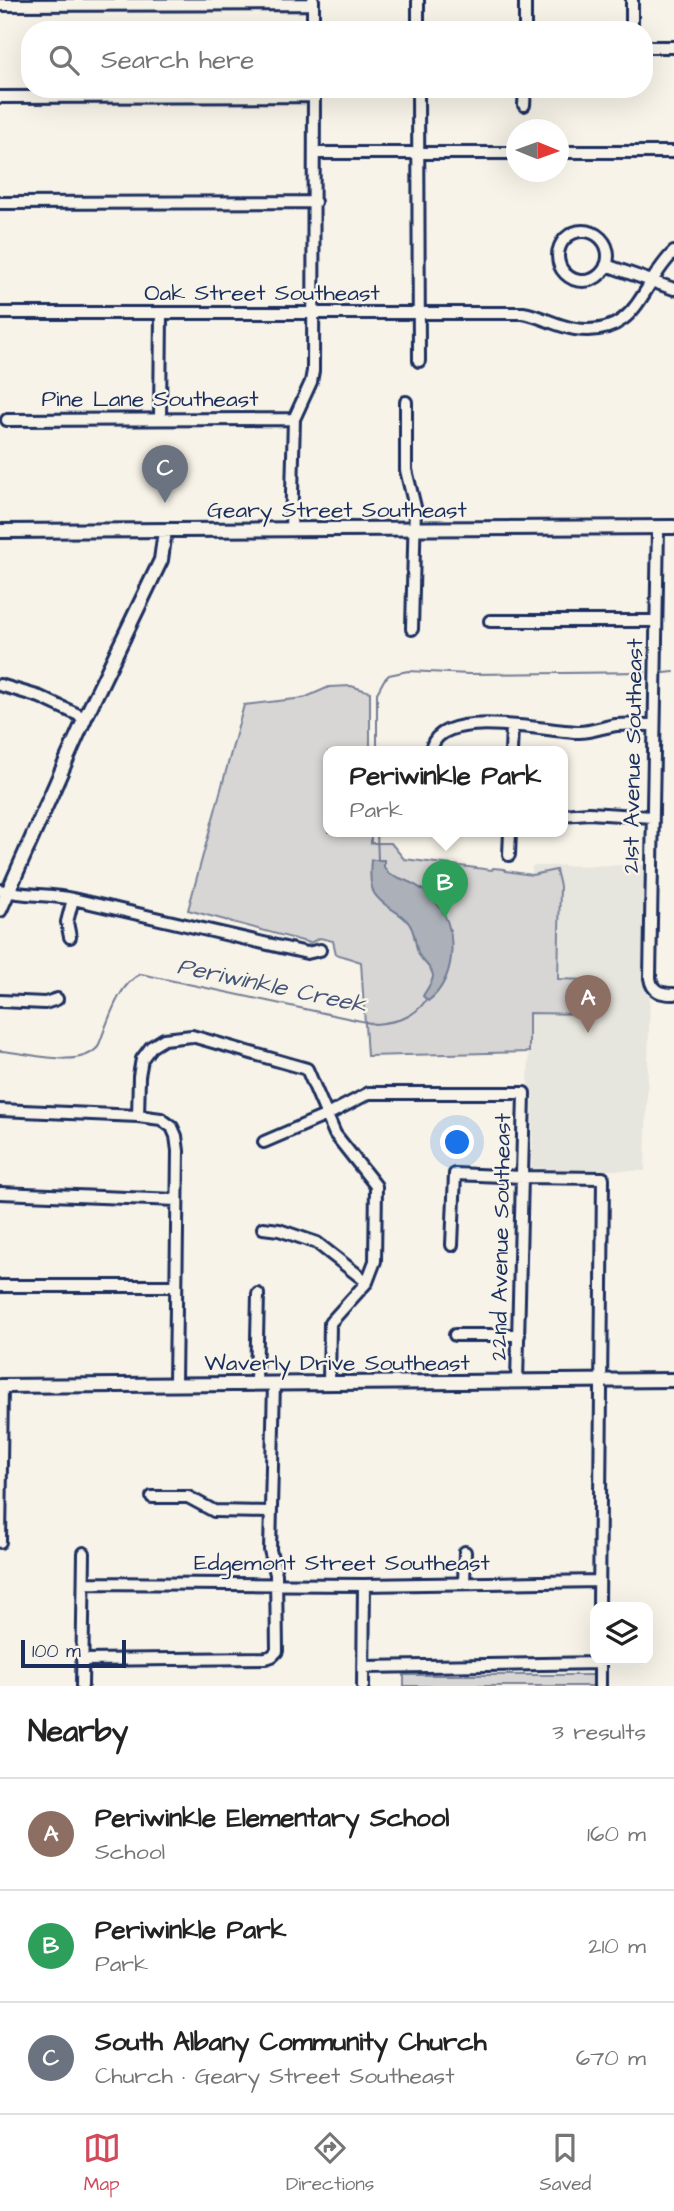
<!DOCTYPE html>
<meta charset="utf-8">
<style>
:root{--surface:#fff;--page:#f2f2f2;--text:#222;--muted:#767676;--line:#e0e0e0;--accent:#d1495b}
body{margin:0;font-family:"Architects Daughter",sans-serif;background:var(--page);color:var(--text)}
.controls{position:absolute;right:21px;bottom:21px;display:grid;overflow:hidden;border-radius:14px;box-shadow:0 7px 28px #0002}
.controls button{width:63px;height:63px;display:grid;place-items:center;padding:0;border:0;border-bottom:2px solid var(--line);background:var(--surface);color:var(--text);font:35px sans-serif}
.compass{position:absolute;left:506px;top:119px;width:63px;height:63px;border-radius:50%;background:var(--surface);box-shadow:0 7px 28px #0002;rotate:91deg}
.scale{position:absolute;left:21px;bottom:18px;width:105px;box-sizing:border-box;padding-left:7px;border:4px solid #1b2f5e;border-top:0;font-size:19px;line-height:24px;white-space:nowrap;color:#1b2f5e;-webkit-text-stroke:5px #f7f3e8;paint-order:stroke}
.you{position:absolute;left:458px;top:1143px;width:24px;height:24px;margin:-18px;border:5px solid #fff;border-radius:50%;background:#1a73e8;box-shadow:0 0 0 10px #1a73e833}
.badge{display:grid;place-items:center;width:46px;height:46px;border-radius:50%;background:var(--accent);color:#fff;font-size:23px;font-weight:700}
.pin{position:absolute;translate:-50% -58px;filter:drop-shadow(0 2px 4px #0008)}
.pin::after{content:'';position:absolute;top:37px;width:24px;height:21px;background:inherit;clip-path:polygon(0 0,100% 0,50% 100%)}
.popup{position:absolute;left:323px;top:746px;width:245px;height:91px;box-sizing:border-box;display:grid;place-content:center;border-radius:14px;background:var(--surface);filter:drop-shadow(0 2px 5px #0005);font-size:23px;white-space:nowrap;color:var(--muted)}
.popup b{font-size:26px;color:var(--text)}
.popup::after{content:'';position:absolute;left:50%;top:100%;margin-left:-14px;border:14px solid transparent;border-top-color:var(--surface)}
.list{margin:0;padding:0;list-style:none}
h2{display:flex;justify-content:space-between;align-items:center;height:91px;margin:0;padding:0 28px;font-size:30px}
h2 small{font-size:23px;font-weight:400;color:var(--muted)}
.list li{display:grid;grid-template-columns:46px 1fr auto;gap:21px;align-items:center;box-sizing:border-box;height:112px;padding:0 28px;border-top:2px solid var(--line)}
.list b{display:block;font-size:26px;white-space:nowrap}
.list p{margin:0;font-size:23px;white-space:nowrap;color:var(--muted)}
.list em{font-size:23px;font-style:normal;color:var(--muted)}
.icon{flex:none;width:38px;height:38px;fill:none;stroke:currentColor;stroke-width:2;stroke-linecap:round;stroke-linejoin:round}
.map{position:relative;flex:none;width:674px;height:1686px;overflow:hidden}
.search{position:absolute;background:var(--surface);box-shadow:0 7px 28px #0002;left:21px;right:21px;top:21px;height:77px;display:flex;align-items:center;gap:18px;box-sizing:border-box;padding:0 24px;border-radius:28px;color:var(--muted);font-size:26px}
.sheet{height:427px;background:var(--surface)}
nav{display:flex;justify-content:space-around;align-items:center;box-sizing:border-box;height:98px;border-top:2px solid var(--line);background:var(--surface);font-size:19px;color:var(--muted)}
nav a{display:grid;justify-items:center;gap:4px}
nav .on{color:var(--accent)}
.map>svg:first-child{display:block}
.built{fill:#e6e5de}
.green{fill:#d7d6d4;stroke:#798299;stroke-width:2}
.water{fill:#acb0b9;stroke:#727c95;stroke-width:2}
.lines{fill:none;stroke-linecap:round;stroke-linejoin:round}
.stream{stroke:#727c95;stroke-width:2}
.minor-casing{stroke:#1b2f5e;stroke-width:16}
.major-casing{stroke:#1b2f5e;stroke-width:18}
.minor{stroke:#f7f3e8;stroke-width:10}
.major{stroke:#f7f3e8;stroke-width:12}
.labels{text-anchor:middle;stroke-width:5;stroke-linejoin:round;paint-order:stroke}
.street-label{font-size:23px;fill:#1b2f5e;stroke:#f7f3e8}
.water-label{font-size:24px;font-style:italic;fill:#465679;stroke:#f7f3e8}
</style>
<div class="map">
<svg width="674" height="1686" viewBox="0 0 674 1686">
<rect width="100%" height="100%" fill="#f7f3e8"/>
<filter id="ink" filterUnits="userSpaceOnUse"><feTurbulence type="fractalNoise" baseFrequency=".0143" numOctaves="2"/><feDisplacementMap in="SourceGraphic" scale="14" xChannelSelector="R" yChannelSelector="G"/><feConvolveMatrix kernelMatrix="1 2 1 2 8 2 1 2 1" color-interpolation-filters="sRGB"/></filter>
<g filter="url(#ink)">
<path class="built" d="M647 865 643 978 645 986 650 992 645 1171 532 1168 533 1097 528 1090 532 866Z"/>
<path class="green" d="M351 686 370 692V752H328V832H371V843H391L404 859 492 870 493 868 504 869 506 871 532 875 556 870 560 886 558 979 588 980 587 1014 529 1013V1052L367 1056 361 962 336 954 333 941 320 938 310 943 188 910 244 705 304 698 329 687Z
M404 1675H593V1686H404Z"/>
<path class="water" d="M371 860H384V867L389 874C409 881 426 888 439 906 459 932 455 982 428 1001L423 996C426 990 433 982 433 976 433 968 421 961 418 953 414 940 415 927 404 918 394 909 381 905 374 893 369 883 370 870 371 860Z"/>
<g class="lines">
<path class="stream" d="M664 673 674 672
M377 752V693L384 680 389 675 408 671 469 674 645 672
M377 832 378 861
M0 1051C27 1052 78 1070 98 1047 107 1025 118 983 141 974L375 1024C397 1022 414 1018 426 1000"/>
<g class="minor-casing">
<path id="minor" d="M313 0V30
M418 0V30
M525 0V30
M632 0V30
M0 5 313 4
M644 47H674
M418 89 419 361
M0 97 314 96
M524 105 525 89
M558 152H674
M314 153H516
M0 203 315 202
M558 256a25 25 0 1 1 50 0a25 25 0 1 1-50 0Z
M606 265 674 289
M0 313H523C541 316 556 326 575 329 639 338 640 284 674 252
M406 402V470L415 507 412 629
M160 418 161 313
M7 420 294 419
M658 527 650 978C652 992 661 994 674 994
M291 530 294 419 311 382 313 371 314 89
M490 621H656
M0 685 40 697 85 718
M431 752C434 705 549 732 579 732 591 732 603 727 616 725 628 724 641 725 654 725
M511 752 512 726
M562 815 589 813 652 817
M509 855 510 832
M0 890C24 896 48 894 73 899L307 953 320 950
M70 937 67 922 73 899
M0 1001 45 1003 57 999
M0 1110 138 1116 161 1119 172 1127 176 1136 178 1151 175 1383
M138 1116 139 1076 142 1059 151 1047 164 1039 192 1036 307 1069 335 1134 376 1186 375 1261 367 1282 330 1323 329 1383
M264 1142 327 1115 369 1093H524L517 1382
M0 1193 177 1200
M263 1228 279 1230 317 1243 367 1282
M452 1245 455 1174 522 1177 603 1178 599 1607
M0 1286H175
M455 1335H519
M256 1383 258 1294
M152 1497H188L214 1511 270 1512
M0 1542 2 1386
M84 1583 364 1585 599 1581
M464 1583 465 1552
M82 1660 266 1658 272 1656 277 1651 276 1574 270 1550 274 1383
M600 1660V1686
M363 1667 600 1663
M82 1686 84 1553
M363 1686 364 1585"/>
</g>
<g class="major-casing">
<path id="major" d="M0 531 674 527
M0 910 85 718 161 560 165 531
M0 1386 674 1380"/>
</g>
<use href="#minor" class="minor"/>
<use href="#major" class="major"/>
</g>
</g>
<g class="labels">
<g class="street-label">
<text x="262" y="300">Oak Street Southeast</text>
<text x="150" y="406">Pine Lane Southeast</text>
<text x="337" y="517">Geary Street Southeast</text>
<text transform="translate(632 756) rotate(-89)" y="8">21st Avenue Southeast</text>
<text transform="translate(500 1237) rotate(-89)" y="8">22nd Avenue Southeast</text>
<text x="337" y="1370">Waverly Drive Southeast</text>
<text x="342" y="1570">Edgemont Street Southeast</text>
</g>
<g class="water-label">
<text transform="translate(272 985) rotate(12)" y="8">Periwinkle Creek</text>
</g>
</g>
</svg>
<div class="controls">
<button><svg class="icon" aria-label="layers" viewBox="0 0 24 24"><path d="M12 4l9 5-9 5-9-5zM3 14l9 5 9-5"/></svg></button>
</div>
<svg class="compass" viewBox="-18 -18 36 36"><path d="M0-13l5 13h-10z" fill="#e53935"/><path d="M0 13l5-13h-10z" fill="#767676"/></svg>
<div class="scale">100 m</div>
<div class="you"></div>
<div class="pin badge" style="left:588px;top:1033px;background:#8d6e63">A</div>
<div class="pin badge" style="left:445px;top:918px;background:#2e9e5b">B</div>
<div class="popup"><b>Periwinkle Park</b>Park</div>
<div class="pin badge" style="left:165px;top:503px;background:#6b7280">C</div>
<div class="search"><svg class="icon" aria-label="search" viewBox="0 0 24 24"><circle cx="10" cy="10" r="6"/><path d="M15 15l6 6"/></svg>Search here</div>
</div>
<section class="sheet">
<h2>Nearby<small>3 results</small></h2>
<ul class="list">
<li><span class="badge" style="background:#8d6e63">A</span><div><b>Periwinkle Elementary School</b><p>School</p></div><em>160 m</em></li>
<li><span class="badge" style="background:#2e9e5b">B</span><div><b>Periwinkle Park</b><p>Park</p></div><em>210 m</em></li>
<li><span class="badge" style="background:#6b7280">C</span><div><b>South Albany Community Church</b><p>Church · Geary Street Southeast</p></div><em>670 m</em></li>
</ul>
</section>
<nav>
<a class="on"><svg class="icon" aria-label="map" viewBox="0 0 24 24"><path d="M3 6l6-2 6 2 6-2v14l-6 2-6-2-6 2zM9 4v14M15 6v14"/></svg>Map</a>
<a><svg class="icon" aria-label="directions" viewBox="0 0 24 24"><path d="M12 3l9 9-9 9-9-9zM9 14v-3h6M13 9l2 2-2 2"/></svg>Directions</a>
<a><svg class="icon" aria-label="saved" viewBox="0 0 24 24"><path d="M7 4h10v16l-5-4-5 4z"/></svg>Saved</a>
</nav>
